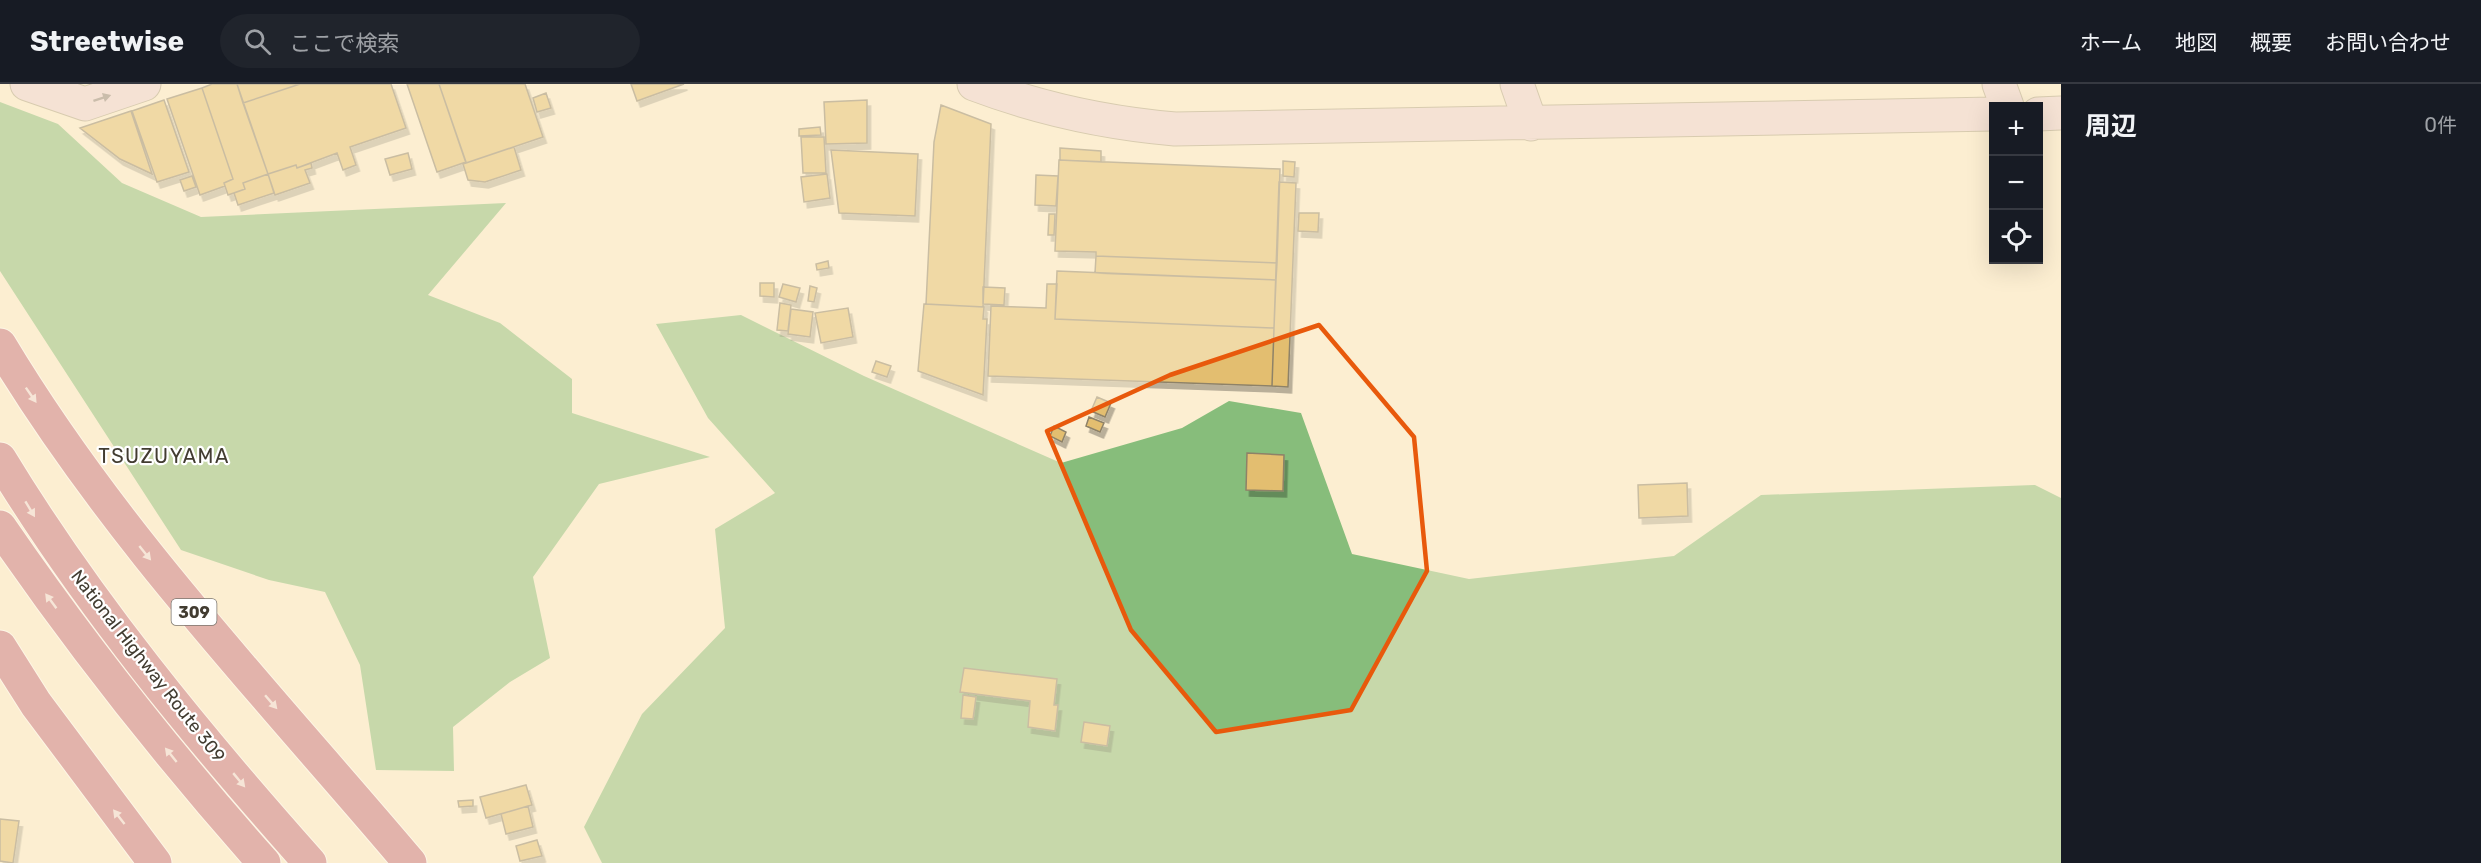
<!DOCTYPE html>
<html lang="ja">
<meta charset="utf-8">
<style>
:root{--surface:#171b24;--page:#20242c;--text:#f1f3f6;--muted:#9ea1a6;--line:#363941}
body{margin:0;font-family:Rubik,"Noto Sans JP",sans-serif;background:var(--page);color:var(--text)}
.controls{position:absolute;right:18px;top:18px;display:grid;overflow:hidden;border-radius:0px;box-shadow:0 6px 24px #0002}
.controls button{width:54px;height:54px;display:grid;place-items:center;padding:0;border:0;border-bottom:2px solid var(--line);background:var(--surface);color:var(--text);font:30px sans-serif}
.list{margin:0;padding:0;list-style:none}
h2{display:flex;justify-content:space-between;align-items:center;height:78px;margin:0;padding:0 24px;font-size:26px}
h2 small{font-size:20px;font-weight:400;color:var(--muted)}
.icon{flex:none;width:33px;height:33px;fill:none;stroke:currentColor;stroke-width:2;stroke-linecap:round;stroke-linejoin:round}
.map{position:relative;flex:none;width:2061px;height:779px;overflow:hidden}
header{display:flex;align-items:center;gap:36px;box-sizing:border-box;height:84px;padding:0 30px;background:var(--surface);border-bottom:2px solid var(--line)}
header strong{font-size:28px}
nav{display:flex;gap:33px;margin-inline-start:auto;font-size:21px}
.search{width:420px;height:54px;background:var(--page);display:flex;align-items:center;gap:15px;box-sizing:border-box;padding:0 21px;border-radius:33px;color:var(--muted);font-size:22px}
main{display:flex}
aside{flex:1;background:var(--surface)}
.map>svg:first-child{display:block}
.forest{fill:#87bd7b}
.building{fill:#e3be6f;stroke:#8e8268;stroke-width:1.5;filter:url(#shadow)}
.lines{fill:none;stroke-linecap:round;stroke-linejoin:round}
.secondary-casing{stroke:#aea186;stroke-width:35}
.highway-casing{stroke:#fff;stroke-width:35}
.secondary{stroke:#edd3d8;stroke-width:33}
.highway{stroke:#c36c7d;stroke-width:33}
.oneway{fill:#8f807c}
.oneway2{fill:#f0dade}
.marked{fill:none;stroke:#e8590c;stroke-width:4.5;stroke-linejoin:round}
.labels{text-anchor:middle;stroke-width:4.5;stroke-linejoin:round;paint-order:stroke}
.shield{fill:#fff;stroke:#7b766f;stroke-width:1.5}
.shield-label{font-size:16px;font-weight:bold;fill:#423c31}
.street-label{font-size:18px;fill:#423c31;stroke:#fff}
.neighbourhood-label{font-size:20px;letter-spacing:1.5px;fill:#423c31;stroke:#fff}
</style>
<header>
<strong>Streetwise</strong>
<div class="search"><svg class="icon" aria-label="search" viewBox="0 0 24 24"><circle cx="10" cy="10" r="6"/><path d="M15 15l6 6"/></svg>ここで検索</div>
<nav><a>ホーム</a><a>地図</a><a>概要</a><a>お問い合わせ</a></nav>
</header>
<main>
<div class="map">
<svg width="2061" height="779" viewBox="0 0 2061 779">
<defs>
<filter id="shadow"><feDropShadow dx="3.5" dy="6" stdDeviation="0" flood-color="#0004"/></filter>
</defs>
<rect width="100%" height="100%" fill="#fceed1"/>
<path class="forest" d="M0 18 58 40 122 99 201 133 506 119 428 211 500 239 572 295V329L710 373 599 400 533 493 550 574 510 598 453 643 454 687 376 686 360 581 325 508 269 496 181 466 0 187Z
M741 231 864 292 1061 379 1182 344 1229 317 1301 329 1352 470 1469 495 1674 472 1761 411 2035 401 2061 414V779H602L584 743 642 630 725 544 715 445 775 409 708 334 656 240Z"/>
<path class="building" d="M212 0H237L268 90 243 99 245 105 228 111 224 99 233 95 202 4Z
M237 0H300L243 19Z
M300 0H391L406 44 350 63 356 81 343 86 337 69 297 84 296 81 268 90 243 19Z
M407 0H439L466 78 437 88Z
M439 0H525L543 53 466 79Z
M631 0H684L637 17Z
M202 4 233 95 224 99 225 102 200 111 167 15Z
M546 9 551 24 537 28 533 14Z
M164 16 189 88 157 98 132 27Z
M867 16V59L826 60 824 18Z
M941 21 991 40 983 223 926 220 934 58Z
M131 27 152 90 120 75 80 44Z
M820 43 821 51 799 52V45Z
M801 53H824L826 89H803Z
M514 63 521 86 485 98 468 96 463 80Z
M1060 64 1101 67V78L1060 76Z
M831 66 918 70 915 132 839 129Z
M408 69 412 85 390 91 385 75Z
M1059 76 1280 85 1277 179 1096 172V168L1055 167Z
M1283 77 1295 78 1294 93 1283 92Z
M311 79 312 84 305 86 310 99 275 111 268 90 296 81 297 84Z
M268 90 274 109 238 121 234 109 245 105 243 99Z
M827 90 830 114 804 118 801 93Z
M1036 91 1058 92 1056 122 1035 121Z
M192 92 196 103 184 107 180 96Z
M1279 98 1296 99 1288 303 1272 302Z
M1299 129H1319L1318 148 1298 147Z
M1049 130H1055L1054 151H1048Z
M1096 172 1277 179 1276 196 1095 189Z
M828 177 829 184 817 186 816 180Z
M1057 187 1276 196 1274 244 1055 235Z
M760 199H774V213L760 212Z
M783 200 800 204 796 218 779 213Z
M1047 200H1057L1055 235 1274 244 1272 302 988 292 991 222 1046 224Z
M810 202 817 204 814 218 808 217Z
M983 203 1005 204 1004 221 983 220Z
M780 219 791 221 788 247 777 246Z
M924 220 984 223 983 235H987L983 311 918 287Z
M848 224 853 253 821 259 815 229Z
M791 225 813 228 810 253 788 250Z
M876 277 891 282 887 293 872 288Z
M1097 313 1111 319 1105 333 1091 327Z
M1089 333 1104 339 1100 348 1086 342Z
M1054 342 1066 348 1062 358 1050 352Z
M1247 369 1284 371 1283 407 1246 406Z
M1687 399 1688 432 1639 434 1638 401Z
M964 584 1057 595 1054 621H1058L1055 647 1028 643 1030 617 960 608Z
M963 611 976 613 973 635 961 634Z
M1084 638 1110 642 1107 662 1081 658Z
M526 701 532 721 486 734 480 713Z
M473 716V722L459 723 458 717Z
M528 722 533 743 506 750 501 730Z
M0 735 19 737 13 779 0 777Z
M537 756 542 772 520 777 516 762Z"/>
<g class="lines">
<g class="secondary-casing">
<path id="secondary" d="M27 0 85 20 144 0
M974 0C1040 25 1106 39 1175 45L1994 30
M1517 0 1531 40
M1999 0 2007 22
M2038 30 2061 29"/>
</g>
<g class="highway-casing">
<path id="highway" d="M0 261C114 451 268 611 410 779
M0 375C88 520 197 652 310 779
M0 443C81 561 169 672 264 779
M0 563 36 620 155 779"/>
</g>
<use href="#secondary" class="secondary"/>
<use href="#highway" class="highway"/>
</g>
<defs><path id="oneway-solid" d="M-6-.8H1V-3.2L6.5 0L1 3.2V.8H-6Z" transform="scale(1.5)"/></defs>
<use class="oneway" href="#oneway-solid" transform="translate(102 14) rotate(-18)"/>
<g class="oneway2">
<use href="#oneway-solid" transform="translate(31 311) rotate(55)"/>
<use href="#oneway-solid" transform="translate(30 425) rotate(59)"/>
<use href="#oneway-solid" transform="translate(145 469) rotate(51)"/>
<use href="#oneway-solid" transform="translate(51 517) rotate(-127)"/>
<use href="#oneway-solid" transform="translate(271 618) rotate(49)"/>
<use href="#oneway-solid" transform="translate(171 671) rotate(-129)"/>
<use href="#oneway-solid" transform="translate(239 696) rotate(50)"/>
<use href="#oneway-solid" transform="translate(119 733) rotate(-128)"/>
</g>
<path d="M0 0H2061V779H0ZM1319 241 1414 353 1427 487 1351 626 1216 648 1131 546 1047 347 1170 291Z" fill="#fceed1" fill-opacity=".55" fill-rule="evenodd"/>
<path class="marked" d="M1319 241 1414 353 1427 487 1351 626 1216 648 1131 546 1047 347 1170 291Z"/>
<g class="labels">
<rect class="shield" x="171.5" y="515" width="45" height="26" rx="4.5"/>
<g class="shield-label">
<text x="194" y="534">309</text>
</g>
<g class="street-label">
<text transform="translate(148 582) rotate(52)" y="6">National Highway Route 309</text>
</g>
<g class="neighbourhood-label">
<text x="164" y="379">TSUZUYAMA</text>
</g>
</g>
</svg>
<div class="controls">
<button>+</button>
<button>−</button>
<button><svg class="icon" aria-label="locate" viewBox="0 0 24 24"><circle cx="12" cy="12" r="6"/><path d="M12 2v4M12 18v4M2 12h4M18 12h4"/></svg></button>
</div>
</div>
<aside>
<h2>周辺<small>0件</small></h2>
<ul class="list">
</ul>
</aside>
</main>
